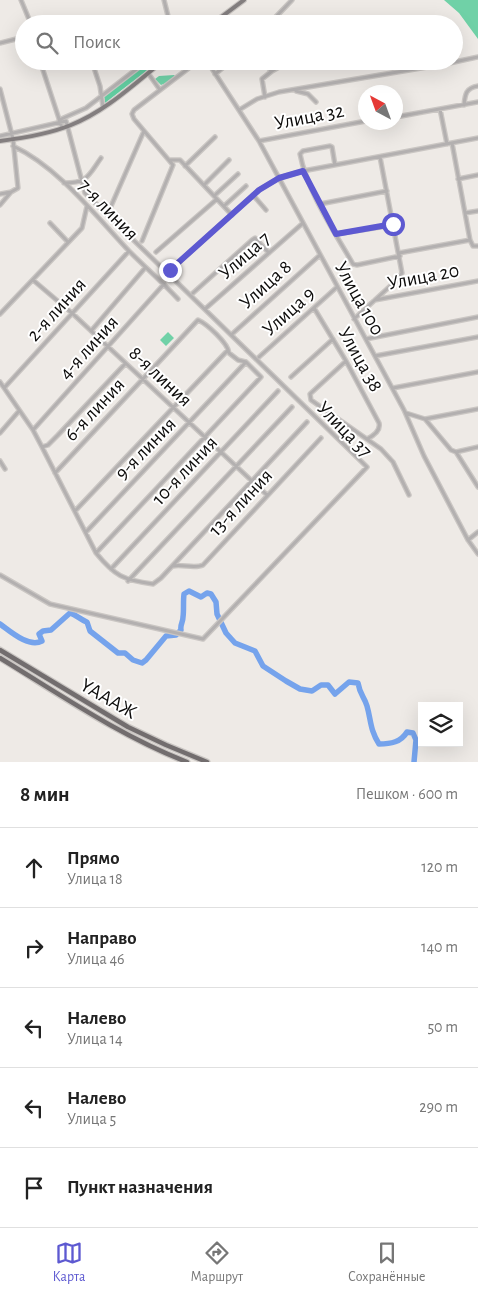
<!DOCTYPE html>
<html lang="ru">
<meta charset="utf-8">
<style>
:root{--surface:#fff;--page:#f2f2f2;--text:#222;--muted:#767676;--line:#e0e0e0;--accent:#5d59d1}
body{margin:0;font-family:"Alegreya Sans",sans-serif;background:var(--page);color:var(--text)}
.controls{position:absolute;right:15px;bottom:15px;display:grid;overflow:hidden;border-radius:0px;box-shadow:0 5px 20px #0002}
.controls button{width:45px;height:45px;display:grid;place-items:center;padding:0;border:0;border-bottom:1px solid var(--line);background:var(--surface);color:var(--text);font:25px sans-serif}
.compass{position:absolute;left:358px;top:85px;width:45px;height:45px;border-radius:50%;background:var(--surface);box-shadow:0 5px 20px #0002;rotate:319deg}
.stop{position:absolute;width:15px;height:15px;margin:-11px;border:4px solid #5d59d1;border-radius:50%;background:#fff}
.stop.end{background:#5d59d1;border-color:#fff;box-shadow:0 1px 5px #0008}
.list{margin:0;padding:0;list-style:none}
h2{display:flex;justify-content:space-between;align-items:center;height:65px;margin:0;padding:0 20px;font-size:21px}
h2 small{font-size:16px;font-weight:400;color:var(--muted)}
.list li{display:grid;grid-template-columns:32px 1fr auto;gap:15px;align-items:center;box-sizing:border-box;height:80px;padding:0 20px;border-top:1px solid var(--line)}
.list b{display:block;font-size:19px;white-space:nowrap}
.list p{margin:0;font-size:16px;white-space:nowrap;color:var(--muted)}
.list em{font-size:16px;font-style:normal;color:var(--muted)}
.icon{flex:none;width:28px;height:28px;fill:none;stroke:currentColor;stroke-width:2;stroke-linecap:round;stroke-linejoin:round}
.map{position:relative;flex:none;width:478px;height:762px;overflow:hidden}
.search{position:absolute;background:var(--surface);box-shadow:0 5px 20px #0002;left:15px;right:15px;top:15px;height:55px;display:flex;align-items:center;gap:12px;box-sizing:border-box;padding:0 18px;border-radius:28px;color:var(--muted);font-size:19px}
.sheet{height:465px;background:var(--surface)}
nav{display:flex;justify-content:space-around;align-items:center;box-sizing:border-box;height:70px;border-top:1px solid var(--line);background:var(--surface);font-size:14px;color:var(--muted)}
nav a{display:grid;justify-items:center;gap:2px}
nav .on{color:var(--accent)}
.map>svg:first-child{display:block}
.green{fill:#70d1a7}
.forest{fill:#61cb9f}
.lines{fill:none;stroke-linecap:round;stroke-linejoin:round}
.river{stroke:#75a3ec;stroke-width:5.5}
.minor-casing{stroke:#cac6c3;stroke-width:5.5}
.major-casing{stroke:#cac6c3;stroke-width:6}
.highway-casing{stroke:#cac6c3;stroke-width:7}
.minor{stroke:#b3b0b0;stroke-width:3}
.major{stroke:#837e7f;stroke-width:4}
.highway{stroke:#726d6e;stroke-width:4.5}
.route{stroke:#5d59d1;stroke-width:6}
.labels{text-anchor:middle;stroke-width:4;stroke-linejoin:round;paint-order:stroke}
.street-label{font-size:20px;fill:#0d0c0b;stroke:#fff}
</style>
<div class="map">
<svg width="478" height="762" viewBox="0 0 478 762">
<rect width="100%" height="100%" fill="#eeeae6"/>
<path class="green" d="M444 0H478V39L459 13Z
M174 75 175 76 166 83 161 85 155 79 159 76Z
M168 332 174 338 166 346 160 340Z"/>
<path class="forest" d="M148 61H159L105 103 104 95Z"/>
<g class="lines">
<path class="river" d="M0 624C11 632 29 648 42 641L39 634 43 631 51 630 70 613C75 614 81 620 87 622L90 631 118 653H125L133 660 142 663 146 660 166 636 176 635 181 630C180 624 183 623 183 617 184 610 183 602 184 594L189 591 201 597 207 593 211 594 216 602 217 614 226 633 235 643 255 651 263 666 286 681 300 689 312 691 321 685H328L335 694 349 682 358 683C360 695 364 696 367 706 371 720 370 730 379 744 391 744 401 742 407 732L413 733 416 740 414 762"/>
<g class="minor-casing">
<path id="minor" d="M21 0 31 24
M164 0 168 16 172 24
M135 24 144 18
M269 24 292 0
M319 24 323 20
M0 43 24 37
M40 61 62 128
M207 61 259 141 404 410 424 456 468 540 478 554
M260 61 272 71 279 67 282 61
M94 68 100 86 103 107
M148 73 160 90
M215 74 231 61
M0 89 13 139 18 188 11 192 0 205
M296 91 308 94 316 102
M265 97 262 79 272 71
M464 105C465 94 466 88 478 86
M440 109 447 144
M239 110 257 99 279 92 445 64 478 57
M396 117 478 102
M59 120 86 108 147 61
M0 136 66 121 85 193 367 467 203 639 50 604 0 575
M259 141 366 121
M452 143 470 240
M13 146C58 167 95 215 129 251 145 267 162 282 178 299
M170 160H180L232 215
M335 165 332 147 330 146 303 151 300 154C307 191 334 231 353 264L357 265 400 256
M185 166 215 137
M458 179 478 175
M64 183C88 183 88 176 101 158
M204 185 229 160
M0 194 11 192
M253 195 266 210
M214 196 238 174
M320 204 387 191
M224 206 246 186
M108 213 144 131
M465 213 478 211
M50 223 68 242
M336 234 393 225
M142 241 173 165 134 119 132 114 134 110 198 61
M156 252 217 199
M399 253 470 240 473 246H478
M170 270 259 190 279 178 303 171 478 138
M33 280 73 314 267 495
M193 293 252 240 255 238 269 253
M375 300 478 281
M314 308 346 361 379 423C381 431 373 436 367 439
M205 309 303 223
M0 314 82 228 87 206
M354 319 398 279 402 273 380 157
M91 331 145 268
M231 335 320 255
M366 339 478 317
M375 356 478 337
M259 357 337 287
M346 361 310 394 311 400 381 449 393 462 409 495
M291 377 333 339
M0 382 33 430 42 447 48 445 58 435 125 364
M5 387 129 251
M393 388 478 372
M406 413 425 419 451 450 456 452 478 487
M425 419 478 409
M33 430 164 284
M0 433 19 411
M42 447 96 553C115 576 123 580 153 584L161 578 307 422
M456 452 478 447
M0 461 5 469
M55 473 198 320C207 324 228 343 229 353L238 360 246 362 261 377 96 553
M75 511 228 350
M86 532 246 362
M468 540 478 532
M173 566C182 564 195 569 203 565L321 438
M111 569 278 391
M128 581 292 407"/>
</g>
<g class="major-casing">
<path id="major" d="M212 24 244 0
M0 141C24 138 49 134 71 125 106 111 134 84 163 61"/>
</g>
<g class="highway-casing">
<path id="highway" d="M0 650 128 727 166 745 207 762
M0 658C61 695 120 736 187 762"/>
</g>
<use href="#minor" class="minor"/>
<use href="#major" class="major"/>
<use href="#highway" class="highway"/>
</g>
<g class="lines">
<path class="route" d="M170 270 259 190 279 178 303 171 336 234 393 224"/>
</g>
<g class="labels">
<g class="street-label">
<text transform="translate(309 116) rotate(-11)" y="7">Улица 32</text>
<text transform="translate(109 209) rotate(46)" y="7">7-я линия</text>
<text transform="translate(244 255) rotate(-41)" y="7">Улица 7</text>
<text transform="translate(423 276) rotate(-11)" y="7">Улица 20</text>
<text transform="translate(265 284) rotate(-42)" y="7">Улица 8</text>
<text transform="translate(360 298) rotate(61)" y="7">Улица 100</text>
<text transform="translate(56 309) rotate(-48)" y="7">2-я линия</text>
<text transform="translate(288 311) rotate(-42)" y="7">Улица 9</text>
<text transform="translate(88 347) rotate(-48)" y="7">4-я линия</text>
<text transform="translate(361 359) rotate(61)" y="7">Улица 38</text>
<text transform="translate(161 376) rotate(43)" y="7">8-я линия</text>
<text transform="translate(94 409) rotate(-47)" y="7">6-я линия</text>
<text transform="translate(345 429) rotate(46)" y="7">Улица 37</text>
<text transform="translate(145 448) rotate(-46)" y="7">9-я линия</text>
<text transform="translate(184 470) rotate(-47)" y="7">10-я линия</text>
<text transform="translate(240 502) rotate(-47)" y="7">13-я линия</text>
<text transform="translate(109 698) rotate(30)" y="7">ҮАААЖ</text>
</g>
</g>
</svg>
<div class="controls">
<button><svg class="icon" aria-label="layers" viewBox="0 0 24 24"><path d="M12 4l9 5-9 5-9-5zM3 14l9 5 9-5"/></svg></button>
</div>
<svg class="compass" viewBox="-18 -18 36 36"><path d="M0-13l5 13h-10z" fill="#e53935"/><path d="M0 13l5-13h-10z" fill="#767676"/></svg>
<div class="stop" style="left:393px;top:224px"></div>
<div class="stop end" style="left:170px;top:270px"></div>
<div class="search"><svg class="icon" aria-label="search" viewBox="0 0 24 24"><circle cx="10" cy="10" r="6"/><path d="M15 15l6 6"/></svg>Поиск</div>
</div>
<section class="sheet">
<h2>8 мин<small>Пешком · 600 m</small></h2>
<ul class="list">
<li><svg class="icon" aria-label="ahead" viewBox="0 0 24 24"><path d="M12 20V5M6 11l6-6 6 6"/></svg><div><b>Прямо</b><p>Улица 18</p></div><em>120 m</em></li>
<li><svg class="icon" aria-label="right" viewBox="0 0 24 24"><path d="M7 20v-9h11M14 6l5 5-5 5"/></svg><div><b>Направо</b><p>Улица 46</p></div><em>140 m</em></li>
<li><svg class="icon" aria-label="left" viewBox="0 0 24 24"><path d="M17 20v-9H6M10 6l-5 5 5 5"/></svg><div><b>Налево</b><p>Улица 14</p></div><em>50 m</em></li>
<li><svg class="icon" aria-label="left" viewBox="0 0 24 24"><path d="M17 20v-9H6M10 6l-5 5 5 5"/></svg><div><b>Налево</b><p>Улица 5</p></div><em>290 m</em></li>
<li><svg class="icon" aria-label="arrive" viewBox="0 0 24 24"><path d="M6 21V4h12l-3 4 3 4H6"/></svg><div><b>Пункт назначения</b></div></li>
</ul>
</section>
<nav>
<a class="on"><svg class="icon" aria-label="map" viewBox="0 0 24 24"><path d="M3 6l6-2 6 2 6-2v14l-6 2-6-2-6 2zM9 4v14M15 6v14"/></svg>Карта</a>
<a><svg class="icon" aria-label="directions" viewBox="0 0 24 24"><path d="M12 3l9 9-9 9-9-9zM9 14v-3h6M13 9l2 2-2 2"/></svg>Маршрут</a>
<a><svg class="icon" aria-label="saved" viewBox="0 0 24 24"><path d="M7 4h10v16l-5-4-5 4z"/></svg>Сохранённые</a>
</nav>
